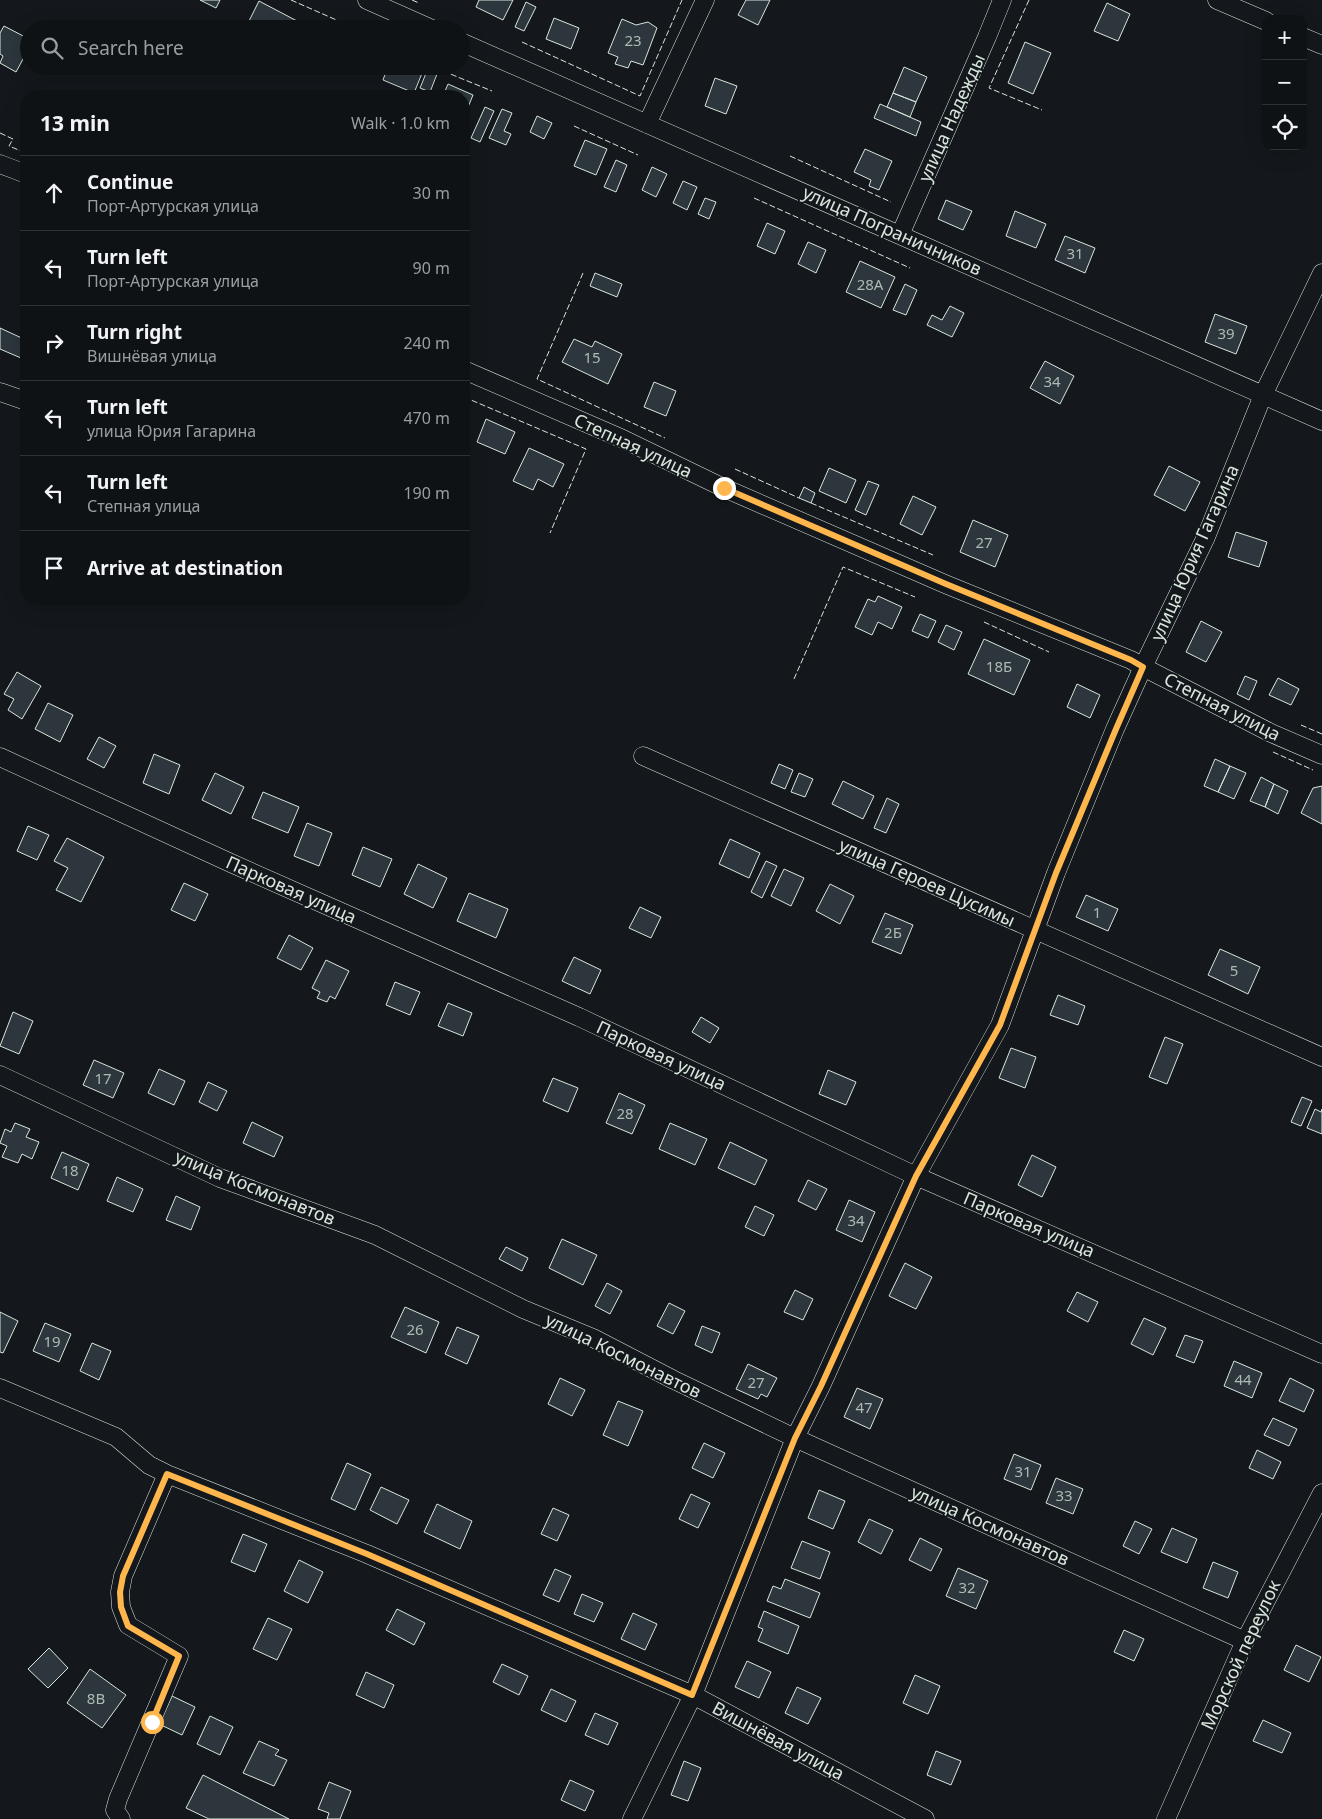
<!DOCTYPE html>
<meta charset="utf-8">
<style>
:root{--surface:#0f1215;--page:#1d2022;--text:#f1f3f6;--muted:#9b9ea0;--line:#2f3234}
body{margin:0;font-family:"Noto Sans",sans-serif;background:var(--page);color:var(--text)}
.controls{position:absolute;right:15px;top:15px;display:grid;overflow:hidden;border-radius:10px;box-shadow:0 5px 20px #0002}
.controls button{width:45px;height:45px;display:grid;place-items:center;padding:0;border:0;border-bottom:1px solid var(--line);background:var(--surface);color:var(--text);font:25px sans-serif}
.stop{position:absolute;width:15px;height:15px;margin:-11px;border:4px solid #ffb74d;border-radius:50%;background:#fff}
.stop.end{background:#ffb74d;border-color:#fff;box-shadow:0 1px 5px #0008}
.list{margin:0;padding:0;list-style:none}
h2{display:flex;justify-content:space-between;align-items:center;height:65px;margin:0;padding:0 20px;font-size:21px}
h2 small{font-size:16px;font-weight:400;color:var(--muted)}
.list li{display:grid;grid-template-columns:32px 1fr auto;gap:15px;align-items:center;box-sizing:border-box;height:75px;padding:0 20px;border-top:1px solid var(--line)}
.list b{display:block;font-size:19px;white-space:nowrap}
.list p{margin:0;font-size:16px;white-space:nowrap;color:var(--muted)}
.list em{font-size:16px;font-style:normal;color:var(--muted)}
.icon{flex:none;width:28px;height:28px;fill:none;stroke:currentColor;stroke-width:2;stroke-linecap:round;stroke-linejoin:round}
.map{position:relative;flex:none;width:1322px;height:1819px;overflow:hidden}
.search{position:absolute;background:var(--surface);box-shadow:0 5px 20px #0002;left:20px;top:20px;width:450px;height:55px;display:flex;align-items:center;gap:12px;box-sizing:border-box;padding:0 18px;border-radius:28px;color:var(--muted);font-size:19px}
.panel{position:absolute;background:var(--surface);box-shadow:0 5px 20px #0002;left:20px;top:90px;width:450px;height:515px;border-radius:20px}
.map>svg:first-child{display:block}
.building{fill:#2c363c;stroke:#d8e6dc}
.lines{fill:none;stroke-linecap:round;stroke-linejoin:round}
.minor-casing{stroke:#d8e6dc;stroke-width:19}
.minor{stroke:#14181c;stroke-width:18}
.fence{stroke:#d8e6dc;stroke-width:1;stroke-dasharray:6 2.5;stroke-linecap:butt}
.route{stroke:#ffb74d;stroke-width:6}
.labels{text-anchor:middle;stroke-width:4;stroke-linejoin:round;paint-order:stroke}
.number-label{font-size:15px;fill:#adbab4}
.street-label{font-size:18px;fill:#d8e6dc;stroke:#14181c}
</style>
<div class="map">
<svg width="1322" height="1819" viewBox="0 0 1322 1819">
<rect width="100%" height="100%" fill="#14181c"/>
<path class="building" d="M200 0H220L216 8Z
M479 0H513L503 20 476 7Z
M746 0H770L758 25 738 15Z
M259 1 297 21 293 29H245Z
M526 2 536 7 524 31 515 27Z
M1107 3 1130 14 1118 41 1094 31Z
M554 18 579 28 571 49 546 39Z
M622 19 636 25 648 22 657 28 643 65 631 61 628 68 615 64 618 57 608 53Z
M4 26 29 39V48L16 72 0 63 3 56 0 54V33Z
M1025 42 1051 53 1033 94 1008 83Z
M388 66H425L414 93 383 80Z
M429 66 439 69 430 92 420 88Z
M904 67 927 77 916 102 893 93Z
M715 78 737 86 726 114 705 106Z
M448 84 473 95 464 117V96H443Z
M893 93 916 102 910 117 887 107Z
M880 104 921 122 916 136 874 118Z
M485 107 494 111 480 142 471 138Z
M502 109 512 113 504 131 511 134 506 145 489 138Z
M537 116 552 123 544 139 530 132Z
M585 140 607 149 596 175 574 166Z
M865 149 892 161 879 190 869 186 871 180 854 172Z
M616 160 627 165 616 192 604 187Z
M652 167 667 174 656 197 642 190Z
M683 181 697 187 687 210 673 203Z
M705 198 716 202 709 219 698 214Z
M946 200 972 211 963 230 938 219Z
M1015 211 1046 224 1036 248 1006 236Z
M767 223 785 231 775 254 757 246Z
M1065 236 1095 248 1085 273 1055 260Z
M808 242 826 250 816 273 798 264Z
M860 261 895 277 881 308 846 292Z
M595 273 622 284 617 297 590 286Z
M905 284 917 290 906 315 893 310Z
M950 306 964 313 952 337 927 325 932 315 942 320Z
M1215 314 1247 326 1236 354 1205 342Z
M0 328 26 340V345L21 358 0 349Z
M574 339 592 347 595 341 622 354 608 384 562 362Z
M1045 361 1074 376 1060 404 1030 388Z
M654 382 676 391 666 416 644 407Z
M486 419 515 432 505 454 477 442Z
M529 448 564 464 553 487 538 479 533 490 513 481Z
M1169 466 1200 482 1185 511 1154 495Z
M829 468 856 480 846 503 819 491Z
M868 481 879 485 866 515 855 510Z
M804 487 815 493 811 503 799 498Z
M913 496 936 507 922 535 900 524Z
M973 520 1008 535 995 567 960 552Z
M1236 532 1267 542 1259 567 1228 557Z
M878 596 902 607 892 629 878 622 872 635 855 627 868 599 875 602Z
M920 614 936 621 928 638 912 631Z
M1201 621 1222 632 1206 662 1186 652Z
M946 625 962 632 954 650 938 642Z
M984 639 1030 660 1014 695 968 674Z
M17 672 41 686 22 719 8 710 14 699 4 694Z
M1245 676 1257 681 1249 700 1237 694Z
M1278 678 1299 689 1291 705 1269 695Z
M1077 684 1100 695 1090 718 1067 707Z
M48 703 73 715 60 742 35 729Z
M99 737 116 746 104 768 87 759Z
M154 754 180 765 169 794 143 783Z
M1215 759 1230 766 1218 792 1204 786Z
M779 764 793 770 785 789 771 783Z
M1230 766 1246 773 1234 799 1218 792Z
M215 773 244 787 231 814 202 800Z
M799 773 813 779 805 797 791 792Z
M1261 777 1274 784 1265 807 1250 801Z
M843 781 874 796 863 819 832 804Z
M1274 784 1288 791 1278 814 1265 807Z
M1322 786V824L1301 813 1313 788Z
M263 792 299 807 288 833 252 818Z
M887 798 899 804 886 833 874 828Z
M307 823 332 833 319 866 294 856Z
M28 826 49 835 37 860 17 851Z
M67 838 104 857 81 902 56 890 68 868 54 861Z
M730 839 760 853 749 878 719 864Z
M363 847 392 859 380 887 352 875Z
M766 861 777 866 762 898 751 892Z
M418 864 447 878 433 908 404 894Z
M784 869 804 878 791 906 771 896Z
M184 883 208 894 195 921 171 910Z
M830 884 854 896 840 924 816 911Z
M469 893 508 909 496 938 457 921Z
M1086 895 1118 909 1108 931 1076 917Z
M640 907 661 917 651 938 629 928Z
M885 913 913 925 901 954 872 942Z
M289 935 313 948 301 970 277 958Z
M1220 949 1260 967 1248 994 1208 975Z
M574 957 601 970 590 994 562 981Z
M326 960 349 971 335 999 330 996 327 1002 317 998 320 992 312 988Z
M395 982 420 992 410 1015 386 1005Z
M1058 995 1085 1006 1078 1025 1050 1015Z
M448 1003 472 1013 463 1036 438 1026Z
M13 1012 33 1021 19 1054 0 1046Z
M701 1017 719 1028 710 1043 692 1032Z
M1165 1037 1183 1044 1167 1084 1149 1077Z
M1011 1048 1036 1057 1025 1088 999 1078Z
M94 1060 124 1073 113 1098 83 1085Z
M159 1069 185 1081 174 1105 148 1093Z
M828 1070 856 1082 846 1105 819 1094Z
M553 1078 578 1088 568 1112 543 1101Z
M208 1082 227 1091 217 1111 199 1102Z
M619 1093 645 1105 632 1134 606 1123Z
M1302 1097 1312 1101 1301 1126 1291 1122Z
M1315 1109 1321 1112 1322 1109V1134L1307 1128Z
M252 1122 283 1137 274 1157 243 1143Z
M15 1123 30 1129 26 1137 39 1142 32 1159 22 1154 18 1163 2 1157 7 1146 0 1143 5 1129 11 1132Z
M670 1123 707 1139 695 1165 659 1149Z
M730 1142 767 1160 755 1185 718 1168Z
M62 1152 89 1164 78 1190 51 1178Z
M1032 1155 1056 1167 1042 1197 1018 1185Z
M117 1177 143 1189 133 1212 107 1201Z
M808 1180 827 1189 816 1210 798 1201Z
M176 1196 200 1207 191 1230 166 1220Z
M849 1200 875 1212 862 1242 836 1230Z
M755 1206 774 1215 764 1236 745 1227Z
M562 1239 597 1255 583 1285 549 1268Z
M506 1247 528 1258 522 1271 499 1259Z
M905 1263 932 1277 916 1309 889 1296Z
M607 1283 622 1291 610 1314 595 1306Z
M795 1290 813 1299 803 1320 784 1312Z
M1077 1292 1098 1302 1088 1322 1067 1311Z
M669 1303 685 1311 673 1334 657 1326Z
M405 1307 439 1322 426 1353 391 1337Z
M0 1312 18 1321 3 1353 0 1352Z
M1144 1318 1166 1328 1153 1355 1131 1344Z
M45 1323 71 1334 59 1362 33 1351Z
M702 1326 720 1333 712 1353 695 1345Z
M457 1327 479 1336 467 1364 445 1354Z
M1185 1335 1203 1341 1194 1363 1176 1356Z
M92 1343 111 1351 99 1380 80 1371Z
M1234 1361 1262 1373 1252 1398 1224 1386Z
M748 1364 777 1378 767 1397 761 1394 758 1399 736 1389Z
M560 1378 585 1390 572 1416 548 1404Z
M1290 1378 1314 1390 1304 1412 1279 1401Z
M857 1388 883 1399 870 1429 844 1417Z
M618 1401 643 1411 628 1446 603 1435Z
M1273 1418 1297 1429 1289 1446 1264 1435Z
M704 1443 725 1453 713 1478 692 1468Z
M1257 1450 1281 1462 1273 1479 1249 1468Z
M1014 1454 1041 1465 1031 1490 1004 1479Z
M347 1463 371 1474 355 1510 331 1499Z
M1056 1478 1083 1489 1073 1514 1046 1503Z
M381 1487 409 1500 397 1524 370 1510Z
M819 1490 845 1501 833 1529 808 1518Z
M691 1494 710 1503 698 1528 679 1519Z
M437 1504 472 1521 460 1549 424 1532Z
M553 1508 569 1515 557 1541 541 1534Z
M869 1519 893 1530 881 1554 858 1542Z
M1135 1521 1152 1529 1139 1554 1123 1546Z
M1172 1528 1197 1539 1187 1563 1161 1552Z
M243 1534 267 1544 255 1572 231 1562Z
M920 1538 942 1549 931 1571 909 1560Z
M802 1541 830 1552 820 1579 791 1568Z
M299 1560 323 1572 308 1603 284 1591Z
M1213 1562 1238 1572 1228 1598 1203 1588Z
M958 1568 988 1581 976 1609 946 1596Z
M555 1569 571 1576 559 1602 543 1595Z
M785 1579 820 1593 810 1618 767 1601 773 1586 781 1589Z
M582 1594 603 1603 594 1622 574 1614Z
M397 1609 425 1623 414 1645 386 1630Z
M764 1611 799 1626 788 1654 758 1641 763 1629 758 1627Z
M633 1613 657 1624 645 1650 621 1639Z
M268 1618 292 1629 277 1660 253 1649Z
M1124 1630 1144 1639 1134 1661 1114 1652Z
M1296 1645 1321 1657 1309 1682 1284 1670Z
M49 1648 68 1668 48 1688 28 1669Z
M747 1661 771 1672 759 1698 735 1687Z
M502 1664 528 1676 519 1695 493 1682Z
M90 1669 126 1695 102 1728 67 1703Z
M366 1672 394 1685 384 1708 356 1695Z
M915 1675 940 1686 928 1714 903 1703Z
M797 1687 821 1698 808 1724 785 1713Z
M551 1689 576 1701 566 1722 541 1710Z
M172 1696 195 1707 182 1735 159 1724Z
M595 1713 618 1723 608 1745 585 1735Z
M210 1716 233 1727 220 1755 197 1744Z
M1263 1720 1291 1733 1282 1753 1253 1741Z
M259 1741 279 1750 275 1755 287 1760 274 1786 243 1773Z
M936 1751 961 1761 951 1785 927 1775Z
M684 1761 701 1768 688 1801 671 1795Z
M203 1775 289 1819H209L186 1808Z
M570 1780 594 1791 585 1811 561 1800Z
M329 1782 351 1791 340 1819H327L329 1813 318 1809Z"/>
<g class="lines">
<g class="minor-casing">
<path id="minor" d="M367 0 432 29
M1217 0 1266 21
M1303 37 1322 45
M461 42 1322 421
M647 124 705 0
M0 164 26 174
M900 235 987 37 1002 0
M464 370 623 439 724 488 945 584 1131 660 1143 667 1271 733 1322 755
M0 392 26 401
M643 756 1322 1057
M0 757 233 864 579 1017 916 1176 1322 1354
M0 1075 220 1178 375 1235 523 1309 593 1338 674 1380 795 1438 1245 1641
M0 1388 116 1437 149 1465 167 1474 367 1554 693 1695 925 1819
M121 1819 115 1810 118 1799 179 1656 128 1625 121 1607 120 1592 123 1576 167 1474
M632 1819 693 1695 795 1438 821 1386 916 1176 1000 1025 1056 873 1115 729 1143 667 1206 537 1263 395 1322 273
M1166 1819 1245 1641 1322 1493"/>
</g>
<use href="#minor" class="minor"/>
<path class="fence" d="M291 0 357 29
M412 0 419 3
M1029 0 989 88 1042 110
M522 42 640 96 682 0
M443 71 492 91
M574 126 638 155
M0 133 13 139 9 146 26 153
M790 156 891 202
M754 198 910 268
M583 273 537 379 665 438
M464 397 586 449 550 533
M735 469 799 498
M811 503 933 555
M984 622 1049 652
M794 679 843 567 915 597
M1301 725 1322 734
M1273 752 1313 770"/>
</g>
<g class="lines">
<path class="route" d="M152 1722 179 1656 128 1626 121 1607 120 1592 123 1576 167 1474 367 1554 692 1695 795 1438 821 1386 916 1176 1000 1025 1056 873 1116 729 1143 667 1131 660 946 584 724 488"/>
</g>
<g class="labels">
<g class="number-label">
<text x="633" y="46">23</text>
<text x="1075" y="259">31</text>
<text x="870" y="290">28А</text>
<text x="1226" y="339">39</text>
<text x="592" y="363">15</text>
<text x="1052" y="387">34</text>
<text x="984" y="548">27</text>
<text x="999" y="672">18Б</text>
<text x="1097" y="918">1</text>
<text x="893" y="938">2Б</text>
<text x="1234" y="976">5</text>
<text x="103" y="1084">17</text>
<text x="625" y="1119">28</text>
<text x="70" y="1176">18</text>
<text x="856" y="1226">34</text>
<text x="415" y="1335">26</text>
<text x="52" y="1347">19</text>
<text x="1243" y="1385">44</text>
<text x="756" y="1388">27</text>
<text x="864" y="1413">47</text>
<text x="1023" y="1477">31</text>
<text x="1064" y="1501">33</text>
<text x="967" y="1593">32</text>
<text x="96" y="1704">8В</text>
</g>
<g class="street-label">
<text transform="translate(952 118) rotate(-66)" y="6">улица Надежды</text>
<text transform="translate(892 231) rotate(24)" y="6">улица Пограничников</text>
<text transform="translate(633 446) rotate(25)" y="6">Степная улица</text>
<text transform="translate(1195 553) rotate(-66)" y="6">улица Юрия Гагарина</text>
<text transform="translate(1222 707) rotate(27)" y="6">Степная улица</text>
<text transform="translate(927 883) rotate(24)" y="6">улица Героев Цусимы</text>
<text transform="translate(291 890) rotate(24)" y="6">Парковая улица</text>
<text transform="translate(661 1056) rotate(25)" y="6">Парковая улица</text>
<text transform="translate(255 1188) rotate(22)" y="6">улица Космонавтов</text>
<text transform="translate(1029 1225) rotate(23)" y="6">Парковая улица</text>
<text transform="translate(623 1356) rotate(26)" y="6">улица Космонавтов</text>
<text transform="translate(990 1526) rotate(24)" y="6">улица Космонавтов</text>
<text transform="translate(1241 1655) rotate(-65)" y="6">Морской переулок</text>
<text transform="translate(778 1741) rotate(28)" y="6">Вишнёвая улица</text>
</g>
</g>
</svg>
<div class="controls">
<button>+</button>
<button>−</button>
<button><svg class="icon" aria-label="locate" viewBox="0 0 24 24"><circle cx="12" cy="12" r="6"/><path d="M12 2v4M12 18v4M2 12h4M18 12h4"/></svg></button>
</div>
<div class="stop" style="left:152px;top:1722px"></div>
<div class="stop end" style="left:724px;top:488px"></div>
<div class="search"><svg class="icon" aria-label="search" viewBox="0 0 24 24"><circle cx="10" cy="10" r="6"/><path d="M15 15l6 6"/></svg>Search here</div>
<section class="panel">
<h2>13 min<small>Walk · 1.0 km</small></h2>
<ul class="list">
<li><svg class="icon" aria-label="ahead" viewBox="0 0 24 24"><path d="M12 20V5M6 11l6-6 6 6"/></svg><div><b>Continue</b><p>Порт-Артурская улица</p></div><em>30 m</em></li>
<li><svg class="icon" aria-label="left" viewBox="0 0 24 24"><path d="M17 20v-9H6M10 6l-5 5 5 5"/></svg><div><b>Turn left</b><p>Порт-Артурская улица</p></div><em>90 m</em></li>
<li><svg class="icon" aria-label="right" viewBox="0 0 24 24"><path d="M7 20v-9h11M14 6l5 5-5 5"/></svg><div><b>Turn right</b><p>Вишнёвая улица</p></div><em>240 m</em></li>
<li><svg class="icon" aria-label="left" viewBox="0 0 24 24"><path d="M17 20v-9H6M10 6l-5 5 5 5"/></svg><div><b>Turn left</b><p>улица Юрия Гагарина</p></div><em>470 m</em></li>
<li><svg class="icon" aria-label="left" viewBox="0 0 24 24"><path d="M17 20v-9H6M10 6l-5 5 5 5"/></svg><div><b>Turn left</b><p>Степная улица</p></div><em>190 m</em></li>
<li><svg class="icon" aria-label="arrive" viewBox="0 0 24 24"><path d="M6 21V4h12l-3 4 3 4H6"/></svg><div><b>Arrive at destination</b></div></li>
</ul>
</section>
</div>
